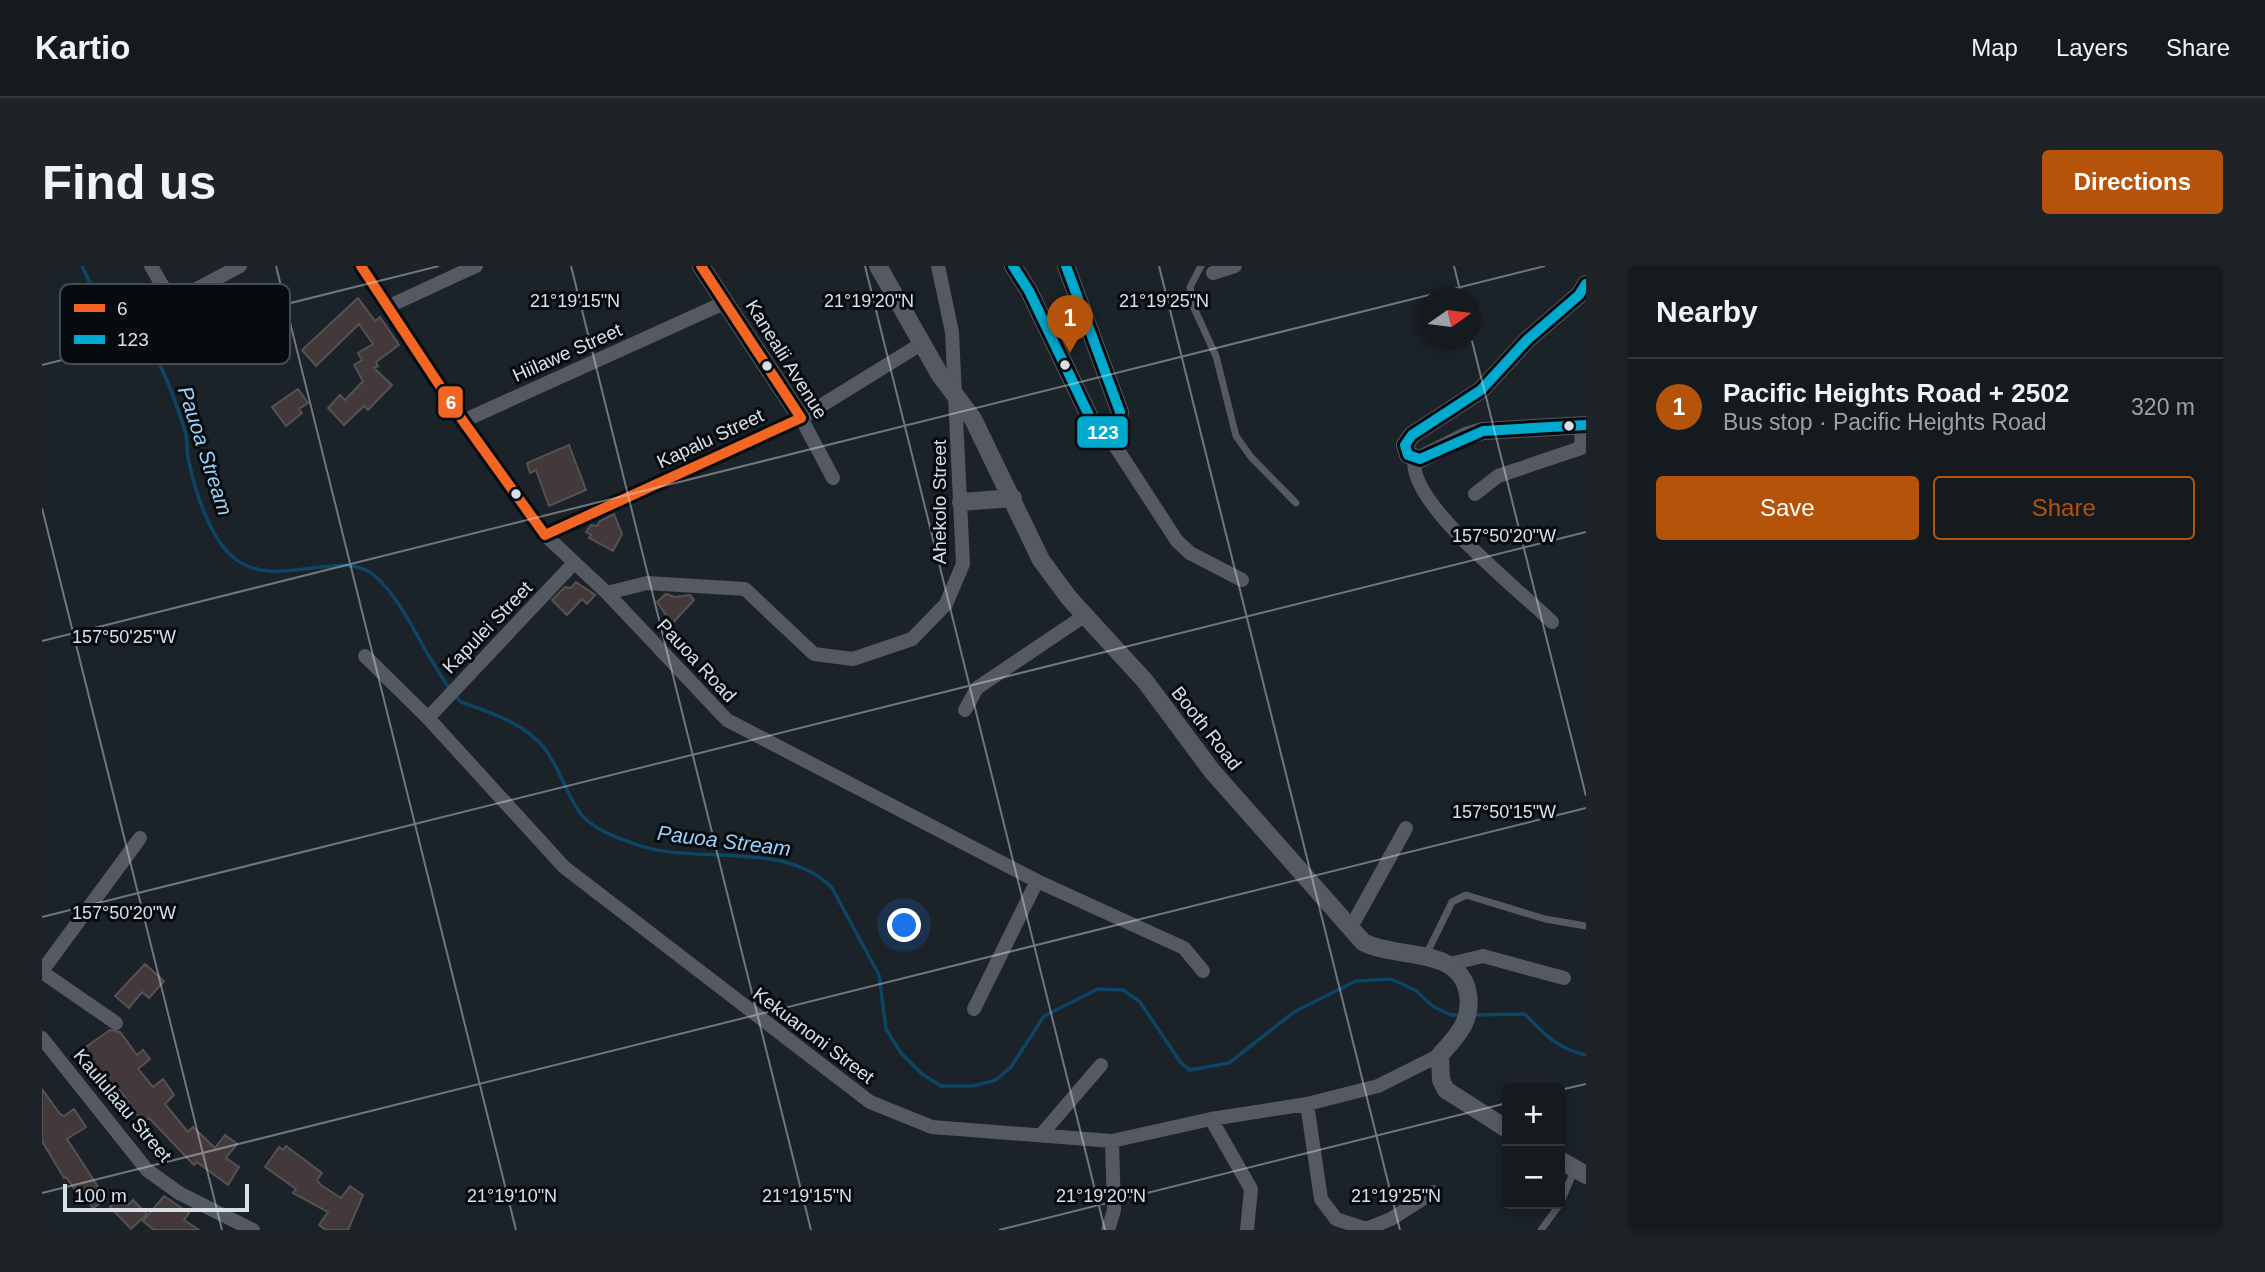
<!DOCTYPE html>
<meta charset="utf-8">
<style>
:root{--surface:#141a1e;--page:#1d2327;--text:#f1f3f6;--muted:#9da1a4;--line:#33383c;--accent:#b45309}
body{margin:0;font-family:Helvetica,sans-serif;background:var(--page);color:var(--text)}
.controls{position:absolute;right:21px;bottom:21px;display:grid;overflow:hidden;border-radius:7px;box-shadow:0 4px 10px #0003}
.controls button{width:63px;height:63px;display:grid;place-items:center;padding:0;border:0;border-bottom:2px solid var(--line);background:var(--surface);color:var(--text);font:35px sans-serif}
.compass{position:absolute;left:1376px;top:21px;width:63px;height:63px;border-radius:50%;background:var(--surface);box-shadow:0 4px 10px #0003;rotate:76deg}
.scale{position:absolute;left:21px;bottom:18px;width:186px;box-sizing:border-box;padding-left:7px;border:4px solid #d8e0e7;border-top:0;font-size:19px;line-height:24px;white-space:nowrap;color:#d8e0e7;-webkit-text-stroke:5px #060b10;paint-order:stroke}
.you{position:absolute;left:863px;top:660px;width:24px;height:24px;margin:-18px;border:5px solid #fff;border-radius:50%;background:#1a73e8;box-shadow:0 0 0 10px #1a73e833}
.badge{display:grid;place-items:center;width:46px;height:46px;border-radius:50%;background:var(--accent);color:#fff;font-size:23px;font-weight:700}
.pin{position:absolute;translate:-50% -58px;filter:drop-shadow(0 2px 4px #0008)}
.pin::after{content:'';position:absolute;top:37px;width:24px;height:21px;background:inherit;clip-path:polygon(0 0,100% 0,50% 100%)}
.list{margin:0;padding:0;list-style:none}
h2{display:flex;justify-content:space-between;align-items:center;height:91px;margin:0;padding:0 28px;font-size:30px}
h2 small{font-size:23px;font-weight:400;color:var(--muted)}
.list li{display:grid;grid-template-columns:46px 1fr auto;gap:21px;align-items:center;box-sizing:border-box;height:98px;padding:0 28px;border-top:2px solid var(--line)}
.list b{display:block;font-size:26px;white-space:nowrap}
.list p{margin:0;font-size:23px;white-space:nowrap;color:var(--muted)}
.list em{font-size:23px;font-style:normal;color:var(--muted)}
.actions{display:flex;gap:14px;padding:21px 28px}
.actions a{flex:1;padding:16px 0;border:2px solid var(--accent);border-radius:7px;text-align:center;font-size:24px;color:var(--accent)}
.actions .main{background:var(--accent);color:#fff}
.map{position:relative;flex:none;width:1544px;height:964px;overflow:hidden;border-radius:7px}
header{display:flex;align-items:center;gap:42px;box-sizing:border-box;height:98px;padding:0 35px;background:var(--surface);border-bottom:2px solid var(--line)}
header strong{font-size:33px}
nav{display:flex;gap:38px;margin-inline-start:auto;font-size:24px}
.intro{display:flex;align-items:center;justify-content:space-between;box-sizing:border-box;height:168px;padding:0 42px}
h1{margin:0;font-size:49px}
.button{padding:18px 32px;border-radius:7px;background:var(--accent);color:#fff;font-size:24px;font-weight:700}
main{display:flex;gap:42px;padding:0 42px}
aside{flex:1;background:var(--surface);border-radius:7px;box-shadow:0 4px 10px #0003}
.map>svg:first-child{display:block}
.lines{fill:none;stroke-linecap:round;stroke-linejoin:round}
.stream{stroke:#0d4565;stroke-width:3.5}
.building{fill:#44393a;stroke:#545255;stroke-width:2}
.service{stroke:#545962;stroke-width:7}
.minor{stroke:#545962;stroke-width:14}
.tertiary{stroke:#545962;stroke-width:18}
.bus-1-casing{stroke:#060b10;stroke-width:16}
.bus-2-casing{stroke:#060b10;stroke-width:16}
.bus-1{stroke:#f26522;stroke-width:10}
.bus-2{stroke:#00a9ce;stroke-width:10}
.ticks{fill:none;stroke:#d8e0e7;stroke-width:2;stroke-opacity:0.45}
.bus-dot{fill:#d8e0e7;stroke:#060b10;stroke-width:2.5}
.labels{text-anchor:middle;stroke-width:6;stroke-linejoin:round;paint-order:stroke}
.street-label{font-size:19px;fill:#d8e0e7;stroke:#060b10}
.water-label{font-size:21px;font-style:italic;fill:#9bd2fa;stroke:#060b10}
.key{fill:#060b10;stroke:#454b50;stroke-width:2}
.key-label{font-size:19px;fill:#d8e0e7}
.ticks-label{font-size:18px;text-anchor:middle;fill:#d8e0e7;stroke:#060b10;stroke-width:6;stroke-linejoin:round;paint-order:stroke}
.line-badge{stroke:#060b10;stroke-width:2.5}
.badge-label{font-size:19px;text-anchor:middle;font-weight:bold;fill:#fff}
</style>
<header>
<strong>Kartio</strong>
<nav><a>Map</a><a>Layers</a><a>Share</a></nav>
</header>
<div class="intro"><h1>Find us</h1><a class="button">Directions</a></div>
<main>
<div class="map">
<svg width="1544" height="964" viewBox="0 0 1544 964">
<rect width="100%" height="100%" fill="#1b2228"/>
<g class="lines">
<path class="stream" d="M40 0 47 15C70 40 99 67 116 96 127 115 136 143 143 165 146 175 144 186 147 196 153 225 168 272 191 291 232 327 299 280 333 310 364 337 382 390 409 424
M414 430 419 436C449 447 483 457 503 483 518 502 524 529 539 548 551 563 573 571 590 577 650 601 742 572 790 622L837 709 844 763 859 787 880 808 899 820H931L954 814 969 801 1002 750 1056 723 1081 724 1098 736 1139 797 1148 804 1187 797 1252 746 1314 715 1349 713 1373 724 1392 741 1409 749H1421
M1432 749 1483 748C1502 768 1516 783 1544 789"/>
</g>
<path class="building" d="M316 32 333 55 338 51 357 79 334 96 336 100 332 102 350 119 326 144 322 140 302 159 286 142 298 129 303 134 321 115 312 99 320 94 316 87 331 78 317 58 274 100 260 84Z
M256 123 266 137 257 143 260 147 244 160 230 141Z
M527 179 544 224 507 240 494 204 488 207 485 197Z
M572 248 580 268 571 285 547 272 549 269 544 266 549 259 555 260 558 255Z
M534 316 553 329 545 338 540 333 525 349 510 334 523 321 529 322Z
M624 328 633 331 648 329 652 334 630 358 615 336Z
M103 698 122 715 107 732 100 726 87 742 73 730Z
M68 764 78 766 95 789 101 784 108 793 96 803 111 821 121 813 132 829 123 838 146 866 151 861 173 882 183 869 195 878 184 892 197 901 186 919 155 896 152 899 107 852 101 857 80 827 58 807 41 783Z
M0 823 18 848 22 850 32 843 44 861 25 873 64 933 51 942 42 929 38 931 24 911 22 912 0 875Z
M244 880 280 907 275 914 279 919 299 932 308 920 321 929 306 964H284L277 959 286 946 251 927 254 923 223 901 237 881 241 884Z
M122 930 147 947 142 954 157 964H112L101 955Z
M78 931 86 939 91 934 105 948 89 963 68 941Z"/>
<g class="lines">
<path class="service" d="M1159 0 1148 21 1152 42 1174 90 1194 170 1209 191 1254 237
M1383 691 1410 636 1424 629 1503 653 1544 660
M1518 938 1533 903
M1499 964 1518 938"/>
<path class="minor" d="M109 0 130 36 198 0
M319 0 421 155 503 269 565 327 685 454 995 615 1142 682 1161 705
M1171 7 1193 0
M345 41 434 0
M759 152 791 212
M421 155 684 36
M1066 169 1135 275 1148 287 1200 314
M1373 193C1363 235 1481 327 1510 356
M1433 228 1456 210 1539 182 1540 159
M503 269 759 152 879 78
M565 327 605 317 703 323 772 388 811 393 870 373 904 338 921 298 910 66 896 0
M323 390 386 452 522 601 828 836 890 861 1070 875 1169 853 1265 838 1336 820 1398 789
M923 444 935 422 1042 350
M386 452 532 297
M1308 663 1364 562
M1408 698 1441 690 1522 712
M0 705 98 572
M0 706 74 757
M932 743 995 615
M0 772 105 904 137 927 211 964
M1265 838 1279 933 1294 953 1324 963 1349 953 1391 926
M1169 853 1209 923 1205 964
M999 869 1059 799
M1066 964 1072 944 1070 875"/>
<path class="tertiary" d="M659 0 759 152
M836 0 898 109 931 153 999 294 1027 332 1103 415 1170 505 1321 676C1354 694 1418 679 1426 728 1430 755 1416 769 1398 789L1399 814 1404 824 1465 863
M971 0 987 25 1053 162 1058 167 1066 169 1076 163 1078 146 1024 0
M1544 18 1537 29 1485 74 1439 124 1370 169 1363 179 1366 189 1378 193 1424 170 1441 165 1544 159
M919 236 971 232
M1518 894 1544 909"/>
<g class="bus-1-casing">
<path id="bus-1" d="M319 0 421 155 503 269
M659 0 759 152
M503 269 759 152"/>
</g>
<g class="bus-2-casing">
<path id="bus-2" d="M971 0 987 25 1053 162 1066 169 1076 163 1078 146 1024 0
M1544 18 1537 29 1485 74 1439 124 1370 169 1363 179 1366 189 1378 193 1441 165 1544 159"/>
</g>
<use href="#bus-1" class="bus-1"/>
<use href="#bus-2" class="bus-2"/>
</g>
<path class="ticks" d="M234 0 474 964M529 0 769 964M823 0 1063 964M1117 0 1358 964M1412 0 1420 32M1428 67 1544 530M0 99 397 0M0 242 180 964M0 375 1503 0M0 651 1544 266M1518 824 1544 818M0 927 1544 542M957 964 1465 837"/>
<g class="bus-dot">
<circle cx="1023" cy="99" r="6"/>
<circle cx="725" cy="100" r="6"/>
<circle cx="1527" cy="160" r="6"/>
<circle cx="474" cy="228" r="6"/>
</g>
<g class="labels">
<g class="street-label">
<text transform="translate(525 86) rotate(-24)" y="7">Hiilawe Street</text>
<text transform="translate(745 93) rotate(58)" y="7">Kanealii Avenue</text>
<text transform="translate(668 172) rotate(-25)" y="7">Kapalu Street</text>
<text transform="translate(897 236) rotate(-90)" y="7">Ahekolo Street</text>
<text transform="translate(445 361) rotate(-46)" y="7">Kapulei Street</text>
<text transform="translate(655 394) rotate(47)" y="7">Pauoa Road</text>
<text transform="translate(1165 462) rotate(52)" y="7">Booth Road</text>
<text transform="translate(772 769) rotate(37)" y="7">Kekuanoni Street</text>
<text transform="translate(81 839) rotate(50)" y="7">Kaululaau Street</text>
</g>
<g class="water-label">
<text transform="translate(163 185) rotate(72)" y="7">Pauoa Stream</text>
<text transform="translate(682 575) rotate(7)" y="7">Pauoa Stream</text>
</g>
</g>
<rect x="18" y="18" width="230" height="80" rx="10" class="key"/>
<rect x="32" y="38" width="31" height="8" fill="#f26522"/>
<rect x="32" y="69" width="31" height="9" fill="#00a9ce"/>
<g class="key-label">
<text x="75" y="49">6</text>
<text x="75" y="80">123</text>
</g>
<g class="ticks-label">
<text x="533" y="41">21°19'15"N</text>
<text x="827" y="41">21°19'20"N</text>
<text x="1122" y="41">21°19'25"N</text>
<text x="1462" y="276">157°50'20"W</text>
<text x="82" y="377">157°50'25"W</text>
<text x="1462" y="552">157°50'15"W</text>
<text x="82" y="653">157°50'20"W</text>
<text x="470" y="936">21°19'10"N</text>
<text x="765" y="936">21°19'15"N</text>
<text x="1059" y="936">21°19'20"N</text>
<text x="1354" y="936">21°19'25"N</text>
</g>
<g class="line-badge">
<rect x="395" y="119" width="27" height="34" rx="7" fill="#f26522"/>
<rect x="1034" y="149" width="53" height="34" rx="7" fill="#00a9ce"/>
</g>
<g class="badge-label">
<text x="409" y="143">6</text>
<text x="1061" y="173">123</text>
</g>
</svg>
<div class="controls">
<button>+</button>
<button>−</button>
</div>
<svg class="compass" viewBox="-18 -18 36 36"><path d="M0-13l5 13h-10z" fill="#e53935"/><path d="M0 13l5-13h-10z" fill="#9da1a4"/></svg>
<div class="scale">100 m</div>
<div class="you"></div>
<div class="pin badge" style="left:1028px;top:87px">1</div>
</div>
<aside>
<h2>Nearby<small></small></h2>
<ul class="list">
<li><span class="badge">1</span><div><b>Pacific Heights Road + 2502</b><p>Bus stop · Pacific Heights Road</p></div><em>320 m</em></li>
</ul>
<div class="actions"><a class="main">Save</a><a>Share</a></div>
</aside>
</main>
